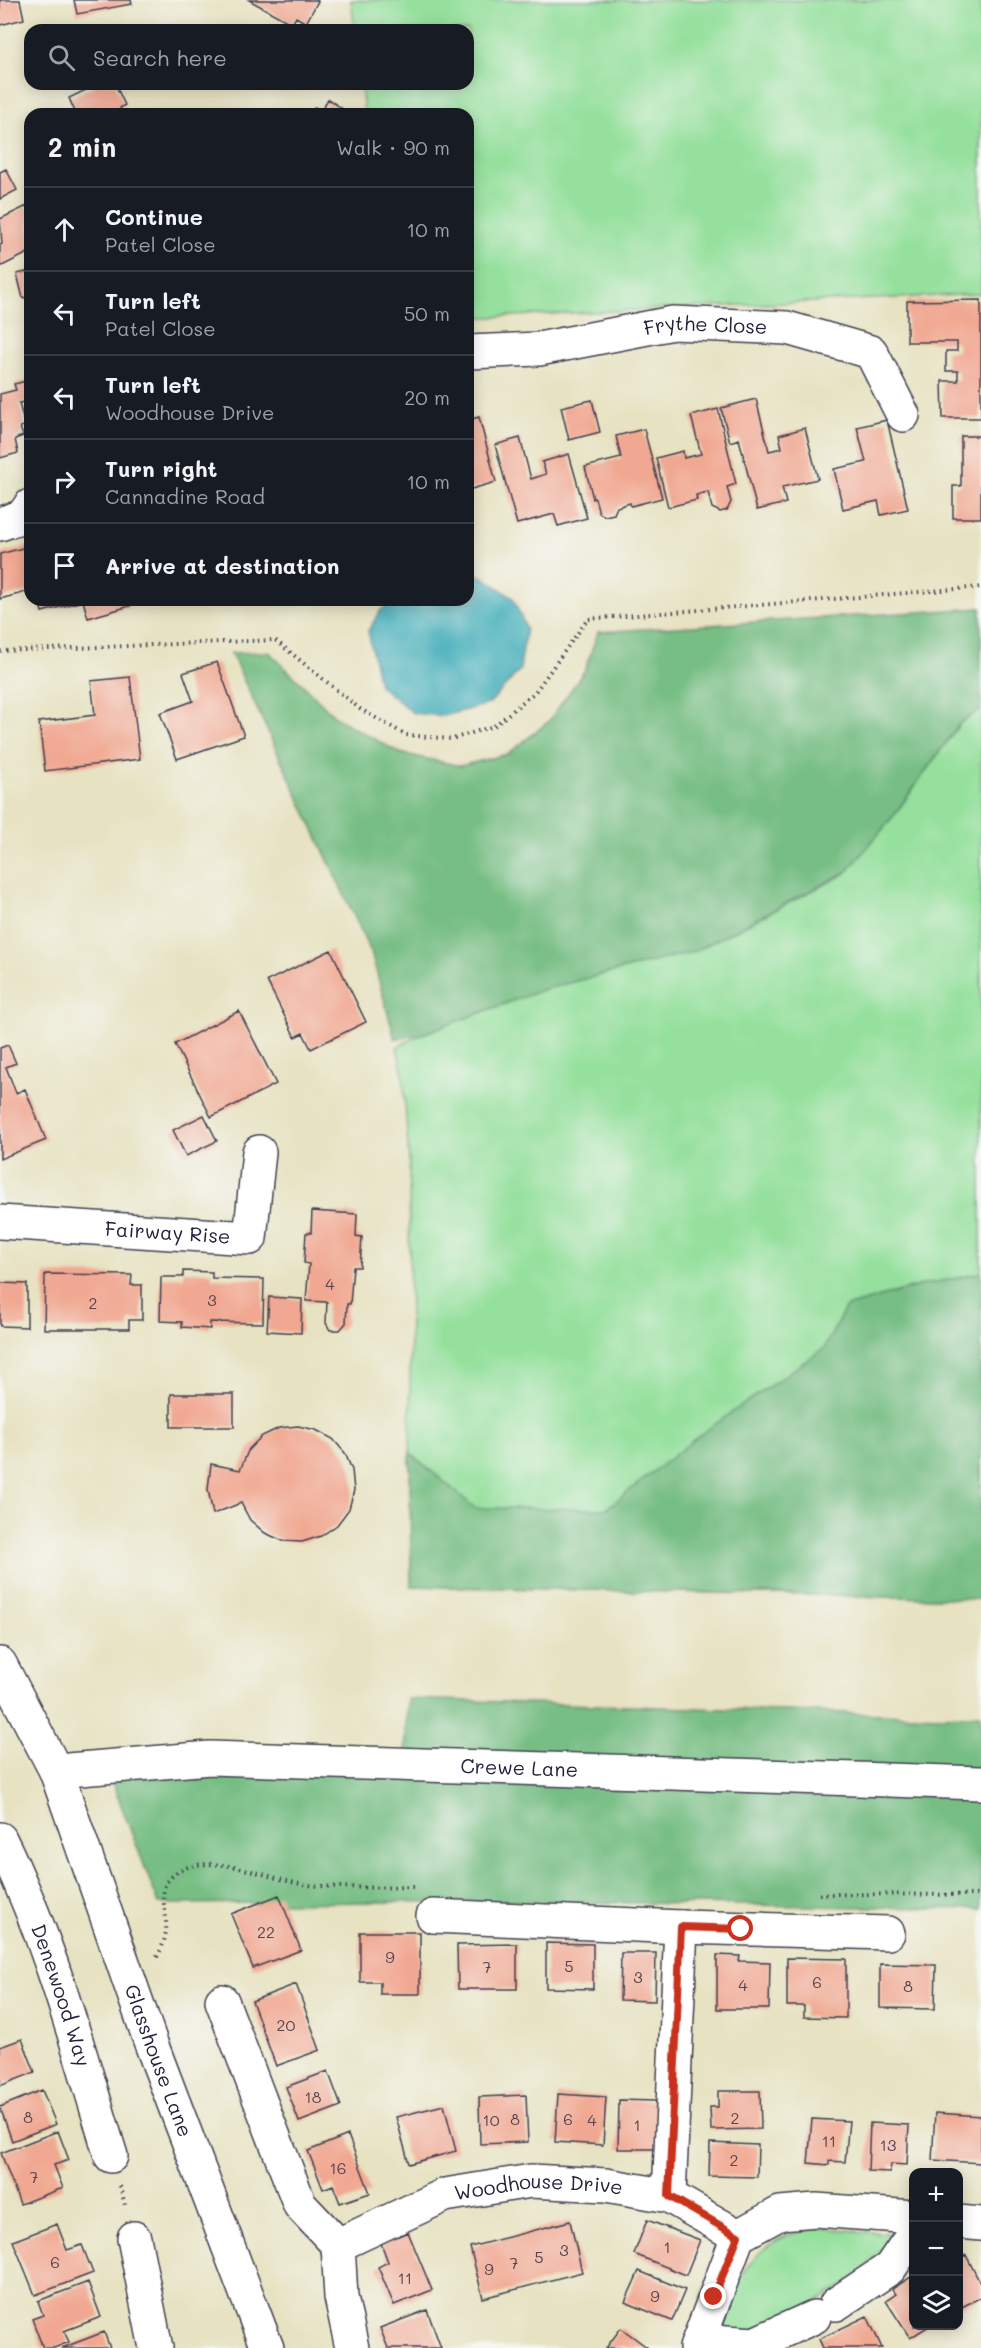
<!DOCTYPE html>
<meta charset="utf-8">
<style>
:root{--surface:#171b24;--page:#242831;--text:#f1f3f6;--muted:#9ea1a6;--line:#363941}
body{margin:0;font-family:Mali,sans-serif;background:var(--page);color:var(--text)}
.controls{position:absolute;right:18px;bottom:18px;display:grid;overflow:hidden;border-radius:12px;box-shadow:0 3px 15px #0003}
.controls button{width:54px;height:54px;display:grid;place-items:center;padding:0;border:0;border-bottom:2px solid var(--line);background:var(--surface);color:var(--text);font:30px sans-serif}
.stop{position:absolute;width:18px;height:18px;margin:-14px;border:4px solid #c8321e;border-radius:50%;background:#fff}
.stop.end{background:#c8321e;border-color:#fff;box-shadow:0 2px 6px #0008}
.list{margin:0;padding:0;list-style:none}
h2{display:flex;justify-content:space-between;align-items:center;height:78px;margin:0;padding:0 24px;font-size:26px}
h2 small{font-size:20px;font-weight:400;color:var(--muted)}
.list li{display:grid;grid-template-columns:39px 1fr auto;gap:18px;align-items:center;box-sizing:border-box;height:84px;padding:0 24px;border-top:2px solid var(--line)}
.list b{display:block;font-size:22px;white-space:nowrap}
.list p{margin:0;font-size:20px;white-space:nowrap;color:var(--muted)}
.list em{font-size:20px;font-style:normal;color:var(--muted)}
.icon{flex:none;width:33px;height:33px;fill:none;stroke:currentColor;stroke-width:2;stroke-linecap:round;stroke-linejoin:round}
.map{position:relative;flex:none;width:981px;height:2348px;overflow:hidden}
.search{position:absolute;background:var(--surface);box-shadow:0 3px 15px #0003;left:24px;top:24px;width:450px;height:66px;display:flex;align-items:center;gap:15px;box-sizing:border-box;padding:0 21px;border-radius:18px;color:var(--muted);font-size:22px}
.panel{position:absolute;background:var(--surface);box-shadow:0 3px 15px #0003;left:24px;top:108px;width:450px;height:498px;border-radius:18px}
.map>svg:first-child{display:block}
.green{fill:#94e09c;stroke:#5b816c;stroke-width:1.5}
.forest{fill:#77be84;stroke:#4c7060;stroke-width:1.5}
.water{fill:#3aaab7;stroke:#2e6679;stroke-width:1.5}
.building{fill:#f1a892}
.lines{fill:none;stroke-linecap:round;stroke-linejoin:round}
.minor-casing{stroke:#403f4f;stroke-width:36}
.path{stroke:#403f4f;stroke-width:4;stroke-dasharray:1.5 4.5;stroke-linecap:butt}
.minor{stroke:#fff;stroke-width:33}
.route{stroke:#c8321e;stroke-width:8}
.labels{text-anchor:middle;stroke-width:6;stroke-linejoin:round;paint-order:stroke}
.number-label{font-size:16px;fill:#564451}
.street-label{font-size:20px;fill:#22223b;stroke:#f6f6f2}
</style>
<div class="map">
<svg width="981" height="2348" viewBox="0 0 981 2348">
<rect width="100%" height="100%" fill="#f6f6f2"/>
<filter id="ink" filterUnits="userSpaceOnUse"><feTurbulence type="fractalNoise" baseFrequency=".0167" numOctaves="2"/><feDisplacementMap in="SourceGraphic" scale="12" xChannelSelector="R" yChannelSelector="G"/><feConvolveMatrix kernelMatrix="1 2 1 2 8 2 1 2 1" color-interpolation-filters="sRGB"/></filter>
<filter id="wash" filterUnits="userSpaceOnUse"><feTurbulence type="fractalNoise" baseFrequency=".008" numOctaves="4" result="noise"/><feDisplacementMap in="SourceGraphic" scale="24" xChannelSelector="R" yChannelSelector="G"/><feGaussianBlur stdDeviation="1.35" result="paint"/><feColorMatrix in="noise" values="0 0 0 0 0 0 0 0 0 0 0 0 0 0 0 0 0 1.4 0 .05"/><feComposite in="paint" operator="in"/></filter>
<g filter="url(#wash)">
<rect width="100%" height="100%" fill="#e7e2c1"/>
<path class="green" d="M351 0H981V294L468 318V114H364L361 84H468V30H355Z
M981 709V1599L411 1586 409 1163 403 1073 397 1047 422 1034 545 989 695 951 845 874 895 814 960 723Z
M823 2228 891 2234 878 2255 858 2276 818 2301 752 2332 718 2334C739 2276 753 2233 823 2228Z"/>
<path class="forest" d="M981 608V709L960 723 895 814 848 871 695 951 545 989 422 1034 395 1039 371 952 231 653 269 652 338 719 400 753 460 766 508 754 549 721 585 670 598 632Z
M981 1273V1599L411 1586 410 1453 475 1508 606 1509 701 1434 824 1348 846 1307 918 1286Z
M407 1699 943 1716 981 1714V1783L405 1764Z
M162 1767 981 1785V1909L517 1901 159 1904 109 1774Z"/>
<path class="water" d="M468 573 482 576 513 598 526 628 520 670 489 704 443 716 413 713 379 685 368 631 381 610 394 600H468Z"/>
<g id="blocks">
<path class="building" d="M0 0H20L24 19 0 25Z
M74 0H131L132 4 77 14Z
M249 0H316L318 1 306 23 296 17 292 24Z
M98 84H115L125 105 120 108 123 114H76L69 98Z
M328 99 350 114H310L315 107 321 111Z
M6 169 17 190 0 199V172Z
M27 206 30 212V252L0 267V245L2 244 0 219Z
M30 271V296L23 298 17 274Z
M981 300V418H943L942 381H958V371H946V351H957V342H907V301Z
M30 380V401L19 403 25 426 20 427 23 436 15 439 18 453 0 458V394L16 390 14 384Z
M756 399 769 451 782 448 779 435 805 428 818 479 782 487 786 503 757 510 739 439 730 442 721 408Z
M592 400 600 432 569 440 561 407Z
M718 409 736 484 727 487 731 502 727 510 720 512 712 508 708 492 696 495 697 500 668 507 656 458 683 451 684 458 701 454 691 416Z
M479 417 496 482 468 490V420Z
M887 420 908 509 881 515 878 501 843 509 834 469 866 462 857 427Z
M644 429 662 498 631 506 630 503 617 507 614 514 605 516 599 513 595 498 593 499 585 467 621 458 616 436Z
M961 436H981V518H953V486H961Z
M520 438 531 479 546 474 542 462 569 454 587 518 558 526 554 514 517 524 495 445Z
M30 546V591L0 599V554Z
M39 600H129L130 606 88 618 83 601 42 612Z
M217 662 244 736 177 759 160 713 193 701 183 673Z
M130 677 140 759 45 771 39 722 95 715 91 681Z
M331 950 366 1022 311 1049 303 1033 295 1037 267 981Z
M239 1011 276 1084 211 1117 175 1044Z
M8 1045 16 1063 6 1067 16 1093 25 1089 46 1140 0 1159V1048Z
M204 1115 217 1141 186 1156 173 1130Z
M312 1211 357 1214 356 1236 362 1237 360 1267H353L350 1304H347L346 1323 340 1330H330L326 1323 327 1302 306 1301 309 1264 304 1263 306 1233H311Z
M183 1271 212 1272V1278L264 1279 263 1323 210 1322V1329L182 1327V1322L160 1321 161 1277H183Z
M45 1274 132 1275 131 1285H142V1320H129V1329H44Z
M0 1283 27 1284V1327L0 1326Z
M269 1297 302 1299 301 1333 267 1331Z
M171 1394H234V1427H171Z
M298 1426 316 1430 333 1439 345 1453 352 1470 354 1490 349 1509 337 1525 321 1536 302 1542 283 1541 265 1533 250 1520 241 1503 213 1514 208 1489 211 1464 240 1470 249 1449 262 1436 279 1428Z
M279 1895 301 1950 253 1968 231 1914Z
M360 1932H420V1994H380V1982H360Z
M546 1943 593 1944V1989L546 1988Z
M517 1944V1989H458L457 1945Z
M621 1953H656L655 2001 620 2000Z
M717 1955 740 1956 739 1961 770 1962 769 2009H717Z
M787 1958 846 1959V2018L804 2017V2006H787Z
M880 1964 936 1965 935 2009 880 2008Z
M296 1984 320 2050 276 2066 252 2001Z
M22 2039 35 2072 0 2086V2047Z
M328 2071 341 2106 299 2122 286 2087Z
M42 2090 56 2124 12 2141 0 2107Z
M718 2091H760L761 2129 711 2130 710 2107H718Z
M558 2094 606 2097 603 2145 555 2142Z
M526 2095 528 2142 480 2144 479 2097Z
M619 2100 656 2101 655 2149H618Z
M444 2105 456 2151 409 2164 396 2117Z
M935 2113 981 2116V2163L932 2160Z
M812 2119 849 2121 845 2162 829 2161V2165L808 2163Z
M870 2123 909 2125 907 2165 891 2164 890 2172 868 2171Z
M58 2131 69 2160 54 2165 63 2188 20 2204 1 2153Z
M348 2135 370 2193 340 2203 333 2185 323 2189 308 2151Z
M710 2143 758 2145 757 2177 709 2176Z
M647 2220 700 2240 686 2275 634 2254Z
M570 2221 582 2272 483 2298 470 2247Z
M57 2224 67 2250 82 2245 93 2273 35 2295 13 2241Z
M408 2232 432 2290 394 2305 378 2267 388 2262 381 2243Z
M966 2255 981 2285V2297L958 2309V2259Z
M639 2271 685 2290 672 2321 625 2302Z
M914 2275V2326H929L910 2338 886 2301 896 2294 892 2289Z
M88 2282 101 2317 64 2331 69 2342 54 2348H43L32 2319 43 2315 38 2301Z
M427 2310 441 2348H388L380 2328Z
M867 2316 882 2348H823L819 2339Z
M621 2328 648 2348H606Z
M104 2332 110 2348H62Z"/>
</g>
</g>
<g filter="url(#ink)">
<use href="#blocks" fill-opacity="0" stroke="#403f4f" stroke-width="1.5"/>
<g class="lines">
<g class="minor-casing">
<g id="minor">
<path id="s1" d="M468 352 539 349 673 323 787 328 871 352 903 415"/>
<path d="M0 524 23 516 30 506"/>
<path id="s2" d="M0 1222 250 1238 259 1152"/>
<path id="s3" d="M0 1664 56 1771 152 2046 267 2348"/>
<path id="s4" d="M56 1771 210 1758 981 1783"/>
<path id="s5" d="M0 1839C50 1940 78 2049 111 2156"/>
<path d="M433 1916 681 1927 888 1933"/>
<path id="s6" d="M222 2001 300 2205 338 2245 445 2195 531 2181 606 2185 669 2196 738 2236"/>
<path d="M669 2196 681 1927"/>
<path d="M958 2222 981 2224"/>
<path d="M134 2238 156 2348"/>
<path d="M338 2245 341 2297 352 2348"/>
<path d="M836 2304 890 2268 914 2233"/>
<path d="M699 2340 754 2344 814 2317"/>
<path d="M696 2348 738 2236 780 2213 816 2210 914 2217"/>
</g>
</g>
<path class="path" d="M0 651 275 640 360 709 406 735 452 739 494 726 535 692 588 619 981 587
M819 1894 981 1895
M157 1957C163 1946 167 1935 166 1922 166 1909 159 1894 167 1882 197 1842 270 1881 307 1885 343 1888 377 1888 413 1887
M120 2186 125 2205"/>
<use href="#minor" class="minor"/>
</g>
</g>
<g class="lines" filter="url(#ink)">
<path class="route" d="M714 2297 738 2236 669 2196 681 1927 741 1929"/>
</g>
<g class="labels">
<g class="number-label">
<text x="330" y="1290">4</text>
<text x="212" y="1306">3</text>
<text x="93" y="1309">2</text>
<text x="266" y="1938">22</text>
<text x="390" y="1963">9</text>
<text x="569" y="1972">5</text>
<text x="487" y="1973">7</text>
<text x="638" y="1983">3</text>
<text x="817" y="1988">6</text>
<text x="743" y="1991">4</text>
<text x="908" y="1992">8</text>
<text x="286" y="2031">20</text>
<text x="313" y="2103">18</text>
<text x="28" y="2123">8</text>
<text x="735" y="2124">2</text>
<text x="515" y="2125">8</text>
<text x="568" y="2125">6</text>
<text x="491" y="2126">10</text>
<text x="592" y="2126">4</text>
<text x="637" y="2131">1</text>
<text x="829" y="2147">11</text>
<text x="888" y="2151">13</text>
<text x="734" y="2166">2</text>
<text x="338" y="2174">16</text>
<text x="34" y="2183">7</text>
<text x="667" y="2253">1</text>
<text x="564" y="2256">3</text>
<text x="539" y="2263">5</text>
<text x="55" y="2268">6</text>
<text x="514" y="2269">7</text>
<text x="489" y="2275">9</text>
<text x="405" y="2284">11</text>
<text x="655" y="2302">9</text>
</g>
<g class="street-label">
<text dy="7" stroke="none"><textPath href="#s1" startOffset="240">Frythe Close</textPath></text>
<text dy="7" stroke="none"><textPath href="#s2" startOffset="168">Fairway Rise</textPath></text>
<text dy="7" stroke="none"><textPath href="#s4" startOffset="464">Crewe Lane</textPath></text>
<text dy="7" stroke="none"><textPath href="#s5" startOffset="168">Denewood Way</textPath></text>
<text dy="7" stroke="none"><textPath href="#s3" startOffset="428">Glasshouse Lane</textPath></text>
<text dy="7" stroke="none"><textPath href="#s6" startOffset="486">Woodhouse Drive</textPath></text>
</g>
</g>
</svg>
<div class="controls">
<button>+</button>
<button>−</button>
<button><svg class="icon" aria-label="layers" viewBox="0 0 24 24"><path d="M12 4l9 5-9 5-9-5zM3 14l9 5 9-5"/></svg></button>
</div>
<div class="stop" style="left:741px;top:1929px"></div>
<div class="stop end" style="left:714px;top:2297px"></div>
<div class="search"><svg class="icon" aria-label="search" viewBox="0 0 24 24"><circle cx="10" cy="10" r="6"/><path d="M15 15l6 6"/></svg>Search here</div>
<section class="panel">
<h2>2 min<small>Walk · 90 m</small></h2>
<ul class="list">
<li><svg class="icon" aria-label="ahead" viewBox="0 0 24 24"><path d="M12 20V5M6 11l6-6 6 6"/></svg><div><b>Continue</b><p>Patel Close</p></div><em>10 m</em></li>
<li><svg class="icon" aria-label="left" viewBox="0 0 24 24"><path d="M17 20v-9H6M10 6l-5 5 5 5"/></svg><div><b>Turn left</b><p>Patel Close</p></div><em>50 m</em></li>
<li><svg class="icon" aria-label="left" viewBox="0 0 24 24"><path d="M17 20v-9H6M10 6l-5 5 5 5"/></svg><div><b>Turn left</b><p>Woodhouse Drive</p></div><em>20 m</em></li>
<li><svg class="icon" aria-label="right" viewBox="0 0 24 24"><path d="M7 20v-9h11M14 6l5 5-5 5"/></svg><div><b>Turn right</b><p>Cannadine Road</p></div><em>10 m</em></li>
<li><svg class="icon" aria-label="arrive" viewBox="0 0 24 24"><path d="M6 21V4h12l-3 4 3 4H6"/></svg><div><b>Arrive at destination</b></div></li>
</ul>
</section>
</div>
